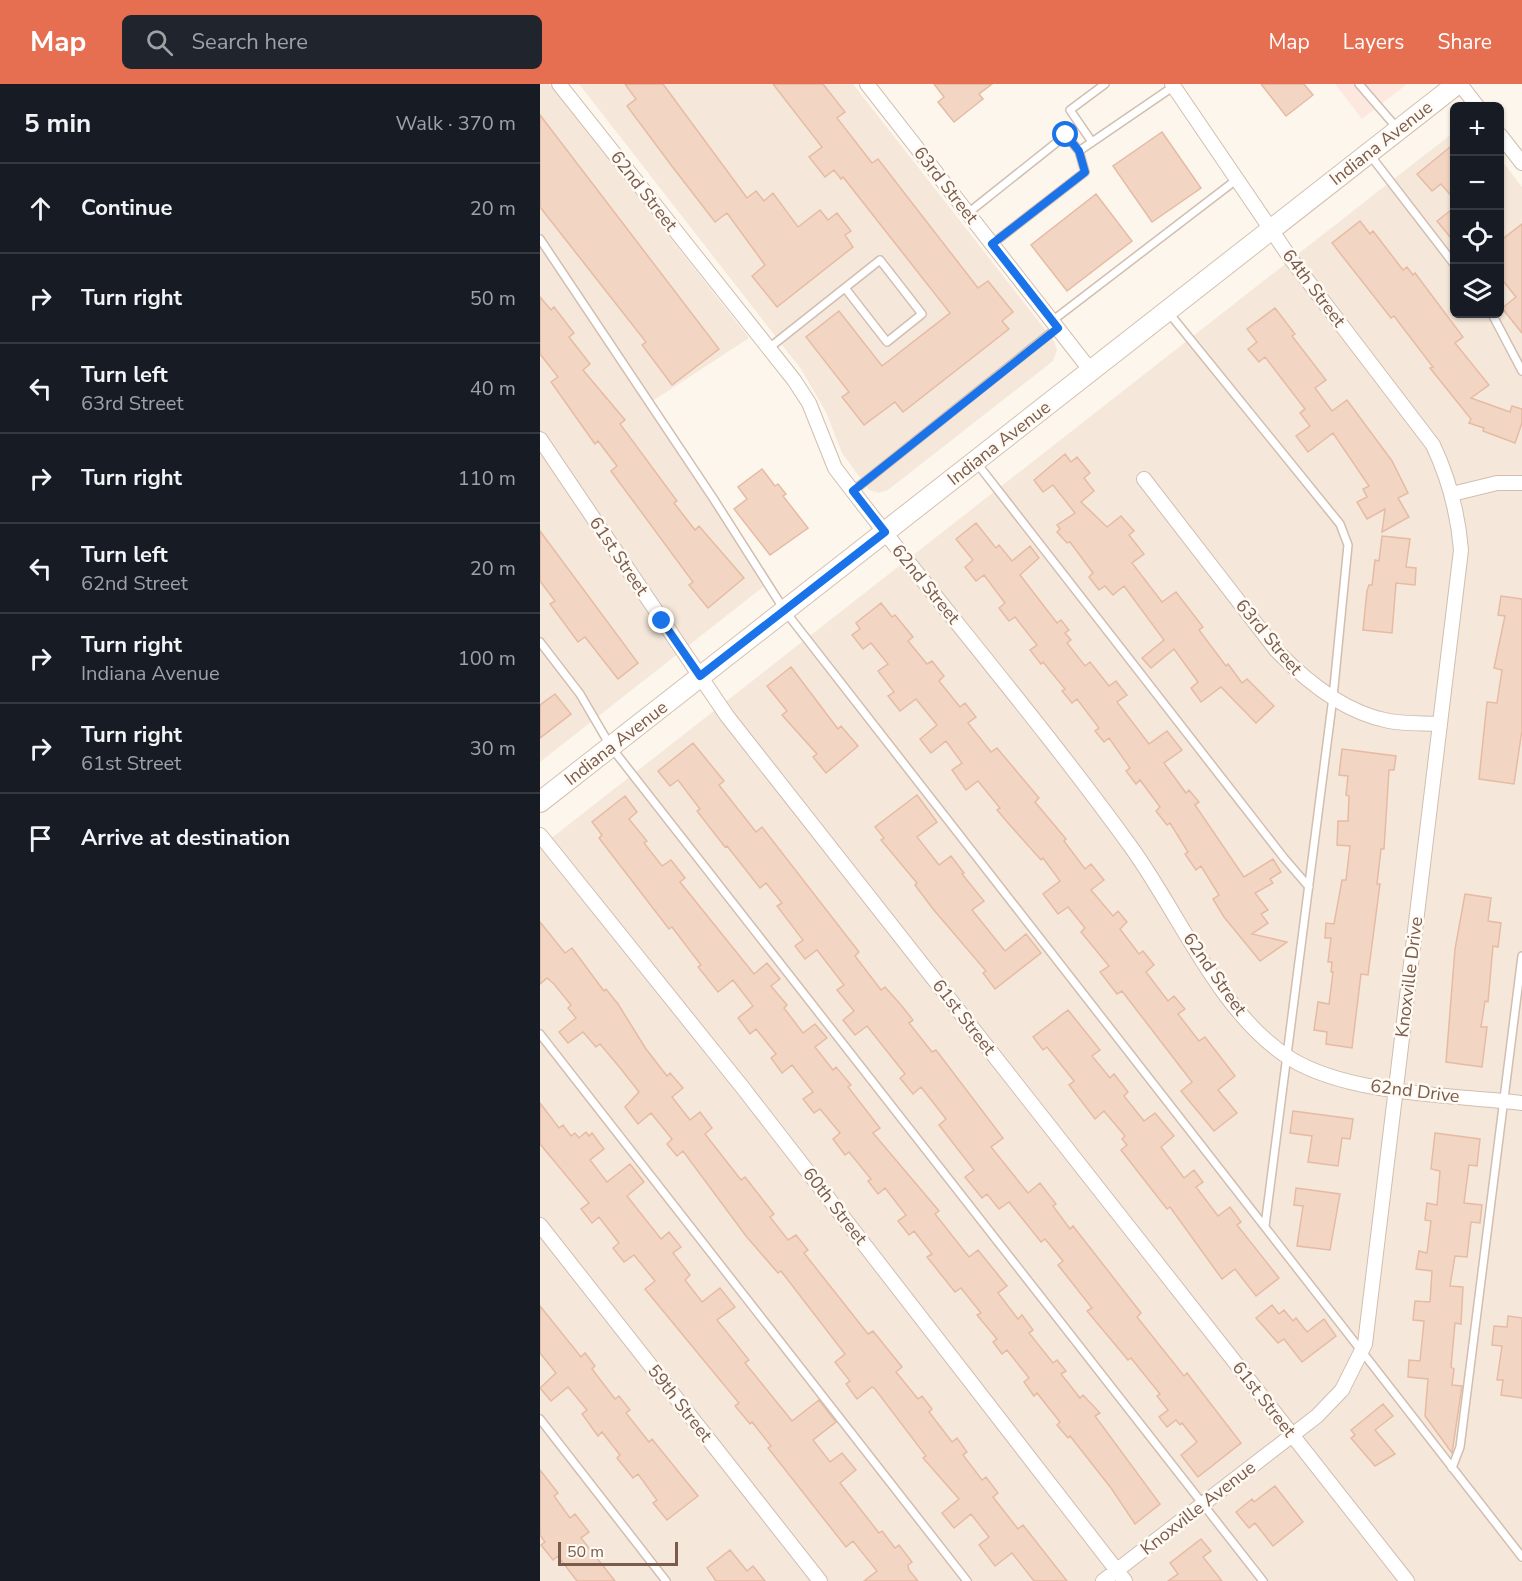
<!DOCTYPE html>
<meta charset="utf-8">
<style>
:root{--surface:#171b24;--page:#20242c;--text:#f1f3f6;--muted:#9ea1a6;--line:#363941;--accent:#e76f51}
body{margin:0;font-family:"Nunito Sans",sans-serif;background:var(--page);color:var(--text)}
.controls{position:absolute;right:18px;top:18px;display:grid;overflow:hidden;border-radius:9px;box-shadow:0 2px 4px #0004}
.controls button{width:54px;height:54px;display:grid;place-items:center;padding:0;border:0;border-bottom:2px solid var(--line);background:var(--surface);color:var(--text);font:30px sans-serif}
.scale{position:absolute;left:18px;bottom:15px;width:120px;box-sizing:border-box;padding-left:6px;border:3px solid #7a5c4d;border-top:0;font-size:16px;line-height:21px;white-space:nowrap;color:#7a5c4d;-webkit-text-stroke:4px #fffaf3;paint-order:stroke}
.stop{position:absolute;width:18px;height:18px;margin:-14px;border:4px solid #1a73e8;border-radius:50%;background:#fff}
.stop.end{background:#1a73e8;border-color:#fff;box-shadow:0 2px 6px #0008}
.list{margin:0;padding:0;list-style:none}
h2{display:flex;justify-content:space-between;align-items:center;height:78px;margin:0;padding:0 24px;font-size:26px}
h2 small{font-size:20px;font-weight:400;color:var(--muted)}
.list li{display:grid;grid-template-columns:39px 1fr auto;gap:18px;align-items:center;box-sizing:border-box;height:90px;padding:0 24px;border-top:2px solid var(--line)}
.list b{display:block;font-size:22px;white-space:nowrap}
.list p{margin:0;font-size:20px;white-space:nowrap;color:var(--muted)}
.list em{font-size:20px;font-style:normal;color:var(--muted)}
.icon{flex:none;width:33px;height:33px;fill:none;stroke:currentColor;stroke-width:2;stroke-linecap:round;stroke-linejoin:round}
.map{position:relative;flex:none;width:982px;height:1497px;overflow:hidden}
header{display:flex;align-items:center;gap:36px;box-sizing:border-box;height:84px;padding:0 30px;background:var(--accent);color:#fff}
header strong{font-size:28px}
nav{display:flex;gap:33px;margin-inline-start:auto;font-size:21px}
.search{width:420px;height:54px;background:var(--page);display:flex;align-items:center;gap:15px;box-sizing:border-box;padding:0 21px;border-radius:9px;color:var(--muted);font-size:22px}
main{display:flex}
aside{flex:1;background:var(--surface)}
.map>svg:first-child{display:block}
.residential{fill:#f5e8da}
.commercial{fill:#fde8e0}
.building{fill:#f3d5c3;stroke:#e6bba3;stroke-width:1.5}
.lines{fill:none;stroke-linecap:round;stroke-linejoin:round}
.lane-casing{stroke:#d1beb0;stroke-width:10}
.street-casing{stroke:#d1beb0;stroke-width:16}
.secondary-casing{stroke:#d6c0b0;stroke-width:22}
.lane{stroke:#fff;stroke-width:7}
.street{stroke:#fff;stroke-width:14}
.secondary{stroke:#fff;stroke-width:20}
.route{stroke:#1a73e8;stroke-width:8}
.labels{text-anchor:middle;stroke-width:5;stroke-linejoin:round;paint-order:stroke}
.street-label{font-size:18px;fill:#7a5c4d;stroke:#fffaf3}
</style>
<header>
<strong>Map</strong>
<div class="search"><svg class="icon" aria-label="search" viewBox="0 0 24 24"><circle cx="10" cy="10" r="6"/><path d="M15 15l6 6"/></svg>Search here</div>
<nav><a>Map</a><a>Layers</a><a>Share</a></nav>
</header>
<main>
<aside>
<h2>5 min<small>Walk · 370 m</small></h2>
<ul class="list">
<li><svg class="icon" aria-label="ahead" viewBox="0 0 24 24"><path d="M12 20V5M6 11l6-6 6 6"/></svg><div><b>Continue</b></div><em>20 m</em></li>
<li><svg class="icon" aria-label="right" viewBox="0 0 24 24"><path d="M7 20v-9h11M14 6l5 5-5 5"/></svg><div><b>Turn right</b></div><em>50 m</em></li>
<li><svg class="icon" aria-label="left" viewBox="0 0 24 24"><path d="M17 20v-9H6M10 6l-5 5 5 5"/></svg><div><b>Turn left</b><p>63rd Street</p></div><em>40 m</em></li>
<li><svg class="icon" aria-label="right" viewBox="0 0 24 24"><path d="M7 20v-9h11M14 6l5 5-5 5"/></svg><div><b>Turn right</b></div><em>110 m</em></li>
<li><svg class="icon" aria-label="left" viewBox="0 0 24 24"><path d="M17 20v-9H6M10 6l-5 5 5 5"/></svg><div><b>Turn left</b><p>62nd Street</p></div><em>20 m</em></li>
<li><svg class="icon" aria-label="right" viewBox="0 0 24 24"><path d="M7 20v-9h11M14 6l5 5-5 5"/></svg><div><b>Turn right</b><p>Indiana Avenue</p></div><em>100 m</em></li>
<li><svg class="icon" aria-label="right" viewBox="0 0 24 24"><path d="M7 20v-9h11M14 6l5 5-5 5"/></svg><div><b>Turn right</b><p>61st Street</p></div><em>30 m</em></li>
<li><svg class="icon" aria-label="arrive" viewBox="0 0 24 24"><path d="M6 21V4h12l-3 4 3 4H6"/></svg><div><b>Arrive at destination</b></div></li>
</ul>
</aside>
<div class="map">
<svg width="982" height="1497" viewBox="0 0 982 1497">
<rect width="100%" height="100%" fill="#fdf6ec"/>
<path class="residential" d="M0 0H9L14 6 209 254 108 320 227 500 0 678Z
M39 0H313L514 257 517 266 513 277 348 406 339 409 329 406 302 369 286 328 261 285Z
M914 48V230H960V74L982 103V1497H0V763Z"/>
<path class="commercial" d="M795 0H867L822 35Z"/>
<path class="building" d="M85 0H123L207 114 216 107 224 117 233 109 258 143 280 126 288 136 297 129 311 147 305 151 313 163 237 223 212 192 225 181 187 129 175 138 131 81 87 22 96 15Z
M233 0H283L305 28 297 34 332 79 338 75 438 204 448 197 473 228 462 237 469 245 363 328 355 318 324 341 302 313 309 308 266 253 299 227 342 282 410 229 303 93 301 95 294 86 285 93 269 73 282 63Z
M394 0H452L439 10 443 15 414 38 398 18 404 13Z
M721 0H764L773 11 746 32Z
M0 31 179 265 132 301 102 261 106 258 0 123Z
M622 48 661 104 612 138 573 82Z
M915 59V116L901 100 892 107 877 90Z
M556 110 592 157 527 207 491 161Z
M915 123V159L897 137Z
M820 137 830 150 833 147 863 186 867 183 873 191 875 189 923 253 915 259 949 301 931 314 970 328 972 322 982 325V339L975 359 943 347 944 344 929 339 931 335 890 284 893 283 854 232 851 234 792 159Z
M982 140V249L962 224 976 213 960 193V157Z
M0 213 11 226 14 223 34 249 29 253 50 280 43 286 85 336 80 340 137 417 134 419 155 446 159 442 204 494 168 524 149 501 153 498 71 387 77 382 58 357 55 360 11 298 18 293 0 270Z
M735 224 755 250 752 252 786 296 775 304 792 327 807 316 852 377 868 409 858 414 869 433 842 448 845 425 827 435 817 418 827 413 823 405 829 402 793 349 768 368 756 352 770 342 760 329 765 325 725 273 719 278 708 265 717 258 707 245Z
M525 370 531 378 537 373 550 389 544 394 554 407 541 418 567 443 581 432 594 447 589 451 604 470 592 479 622 518 636 508 663 543 659 546 686 582 688 580 702 599 707 595 734 622 716 639 681 603 661 618 651 604 658 598 634 565 611 584 602 574 624 556 584 502 573 511 565 502 559 506 549 493 553 489 530 458 527 459 517 448 520 445 517 441 535 429 513 401 503 408 494 396Z
M222 385 235 402 238 400 246 410 243 412 268 444 230 471 194 425 207 415 198 403Z
M436 439 456 464 459 461 472 477 490 462 499 474 480 491 517 539 521 536 529 546 525 549 531 556 527 559 545 582 550 578 569 602 576 597 587 611 577 618 609 660 627 647 642 666 624 679 646 709 649 706 659 718 655 721 704 793 733 775 741 788 730 795 733 799 715 809 728 826 721 830 728 839 712 850 747 858 720 877 684 833 673 815 679 811 661 782 656 786 645 770 648 768 630 739 627 741 616 727 620 723 600 696 596 700 586 687 590 684 569 654 564 658 555 647 559 644 537 615 532 619 522 607 525 605 503 578 501 580 490 566 497 561 475 533 469 537 459 524 465 519 444 491 436 497 425 483 433 476 416 455Z
M0 447 98 579 78 595 45 553 38 558 10 520 15 517 0 497Z
M842 452 870 455 866 483 876 484 875 501 856 499 852 549 823 546 827 507 829 501H832L835 476 839 477Z
M961 512 982 515V646L974 700 939 695 947 618 957 619 962 586 954 584 965 532 958 531Z
M341 519 352 533 355 531 373 553 368 557 387 580 392 577 404 592 399 597 420 623 425 619 436 633 428 639 451 668 457 664 499 714 495 718 526 755 524 757 545 785 551 780 564 796 551 806 573 832 578 827 587 838 580 845 599 870 603 867 614 881 606 888 628 917 634 912 645 925 638 930 659 957 665 953 695 992 678 1006 697 1029 674 1047 641 1007 652 998 582 907 577 910 560 888 569 882 541 848 545 844 528 823 518 830 503 810 520 797 503 774 501 776 468 739 457 726 460 724 438 697 426 706 412 686 422 679 406 657 391 669 380 655 397 641 376 615 360 627 348 612 354 608 338 587 348 580 331 559 323 565 312 551 320 545 316 539Z
M251 583 298 645 301 642 318 662 286 689 273 673 277 670 242 631 247 627 227 602Z
M15 610 31 630 0 654V621Z
M153 659 184 697 179 701 216 748 222 743 319 868 315 872 341 906 345 903 361 921 373 936 369 939 392 968 396 966 463 1054 451 1063 488 1109 500 1099 516 1120 513 1122 530 1145 533 1142 601 1229 597 1233 644 1292 647 1289 701 1359 658 1393 641 1371 657 1358 642 1339 640 1341 636 1336 627 1343 619 1333 628 1326 617 1312 620 1310 591 1274 588 1276 547 1227 552 1224 518 1181 523 1177 505 1155 501 1158 469 1118 459 1125 447 1110 442 1114 425 1093 434 1086 399 1041 406 1035 381 1003 373 1010 360 994 365 990 327 942 315 951 303 936 314 927 297 906 304 901 277 866 265 875 255 862 263 856 237 822 242 819 226 799 220 804 187 762 185 763 157 727 160 725 138 696 130 702 118 687Z
M802 665 856 672 854 686H849L844 765H841L837 800H840L828 891 821 890 812 964 786 960 787 948 774 946 778 918 789 920 793 888H791L792 878H788L791 854H785L786 839 794 840 802 796H806L810 762 797 761 798 737H808L809 712 806 711 808 692 799 691Z
M377 711 397 738 377 753 399 781 411 772 424 789 422 790 444 817 432 826 465 867 486 850 501 869 455 905 443 889 446 887 393 825 375 801 377 799 341 756 344 754 335 743Z
M85 712 97 728 89 735 107 757 104 759 122 782 131 776 145 794 140 798 214 890 227 879 240 895 231 902 247 921 244 924 263 949 275 940 287 954 275 963 293 986 296 983 311 1001 308 1003 340 1044 333 1049 399 1127 395 1130 429 1173 438 1166 467 1202 458 1209 478 1235 482 1231 493 1246 489 1249 513 1279 517 1276 526 1287 521 1290 540 1314 543 1311 560 1329 555 1332 620 1420 595 1440 571 1404 530 1352 528 1354 517 1341 520 1338 497 1309 494 1312 484 1298 489 1294 467 1266 462 1270 453 1258 457 1255 437 1231 441 1229 421 1204 415 1208 387 1173 392 1170 374 1147 369 1151 358 1137 366 1131 345 1104 338 1110 328 1097 331 1095 309 1068 305 1071 293 1055 300 1049 280 1025 274 1029 263 1015 273 1008 252 981 242 989 231 974 236 970 216 945 210 950 198 934 213 922 193 896 178 908 158 883 161 881 132 843 129 845 59 754 62 751 52 738Z
M925 810 951 814 948 837 961 839 958 863 953 862 948 918 945 917 941 943H947L942 983 906 978 915 865Z
M0 838 25 869 32 864 64 907 66 905 78 920 106 965 127 992 130 989 143 1004 132 1013 150 1036 160 1028 172 1044 165 1050 201 1096 205 1093 234 1130 230 1133 248 1156 256 1151 268 1166 264 1169 328 1250 333 1247 362 1283 356 1288 378 1315 382 1312 392 1325 389 1328 412 1358 417 1354 427 1368 423 1371 442 1396 446 1393 458 1409 453 1413 478 1445 483 1441 527 1497H494L472 1469 455 1482 439 1461 449 1453 431 1430 414 1444 402 1429 419 1415 383 1374 386 1372 335 1305 332 1303 317 1315 306 1300 310 1297 295 1278 305 1270 241 1187 238 1189 206 1152 143 1067 137 1072 127 1060 132 1055 111 1029 98 1040 85 1023 99 1008 81 985 60 960 56 963 43 948 28 959 19 948 36 934 28 924 31 921 14 900 7 894 0 900Z
M528 926 560 966 552 972 570 994 574 990 588 1008 584 1012 604 1037 615 1029 634 1052 621 1063 644 1094 654 1086 663 1098 656 1103 678 1132 690 1123 701 1138 697 1141 739 1194 716 1212 695 1185 682 1195 630 1123 627 1125 581 1066 587 1061 582 1055 585 1052 564 1027 555 1035 529 1001 534 997 507 963 503 966 493 953Z
M0 1019 19 1044 23 1041 31 1052 35 1049 39 1054 46 1048 49 1052 52 1049 64 1065 50 1076 67 1098 90 1080 104 1098 87 1112 121 1155 129 1148 141 1163 133 1169 150 1191 145 1196 162 1218 180 1204 195 1223 177 1236 209 1276 205 1279 252 1337 279 1316 296 1338 273 1356 290 1378 302 1369 316 1386 300 1399 339 1449 342 1447 355 1464 359 1461 372 1478 368 1481 369 1486 378 1497H324L337 1487 313 1457 306 1463 228 1364 231 1362 212 1338 210 1340 195 1322 199 1319 105 1205 115 1197 94 1171 84 1178 73 1164 79 1159 59 1133 52 1139 41 1125 49 1119 0 1060Z
M753 1027 813 1035 810 1055 802 1054 798 1082 768 1078 772 1052 750 1049Z
M895 1049 940 1055 937 1082 929 1081 924 1119 942 1121 940 1139 931 1138 927 1173 915 1172 910 1202 923 1203 921 1240 915 1239 911 1283 914 1285 912 1301 922 1302 912 1369 885 1332 888 1295 868 1293 869 1276 880 1277 884 1237 873 1236 875 1217 890 1218 892 1187 876 1185 879 1167 887 1169 891 1137 885 1136 887 1119 897 1121 900 1087 891 1085Z
M756 1104 800 1110 790 1166 757 1162 763 1122 754 1121Z
M732 1221 739 1230 744 1226 753 1237 756 1234 767 1248 784 1235 796 1252 762 1278 744 1255 738 1259 716 1234Z
M0 1222 41 1273 45 1269 55 1282 52 1285 75 1315 79 1312 90 1326 86 1329 109 1358 112 1355 158 1412 127 1436 113 1419 117 1416 98 1390 93 1394 77 1374 80 1371 62 1348 58 1352 42 1330 47 1326 28 1303 11 1317 0 1304 16 1289 0 1269Z
M968 1232 982 1234V1314L961 1311 963 1296H957L962 1262 952 1261 954 1242 967 1243Z
M843 1320 853 1332 835 1346 855 1370 835 1382 811 1354 815 1351 811 1346Z
M0 1386 18 1409 14 1412 30 1434 35 1430 49 1448 41 1454 75 1497H37L18 1472 13 1476 1 1461 5 1458 0 1451Z
M735 1402 763 1438 733 1462 715 1439 709 1444 696 1428 712 1415 714 1418Z
M661 1455 671 1467 663 1473 682 1497H628L638 1490 630 1479Z
M190 1466 207 1487 213 1482 225 1497H176L167 1484Z"/>
<g class="lines">
<g class="lane-casing">
<path id="lane" d="M819 0 857 44
M552 58 530 26 565 0
M830 71 914 180
M428 129 526 51 539 67
M0 155 173 414 245 527 982 1473
M452 160 545 88 539 67 634 2
M629 229 800 440 808 461 793 613 725 1142
M952 230 982 287
M512 237 696 96
M229 264 340 176 382 230 347 258 305 204
M436 378 744 774 769 803
M313 407 517 244
M0 558 40 610 71 663 723 1497
M0 950 427 1497
M0 1335 126 1497
M912 1384 920 1363 982 872"/>
</g>
<g class="street-casing">
<path id="street" d="M19 0 254 296 269 319 295 384C392 512 497 633 591 763 639 829 680 931 751 975 810 1011 912 1011 982 1019
M327 0 551 287
M920 0 937 22
M960 51 982 79
M0 355 187 632 867 1497
M604 395 737 567C767 598 805 629 849 637 865 640 883 639 900 640
M912 410 957 399H982
M0 751 203 1004 585 1497
M0 1141 280 1497
M563 1497 777 1332 802 1306 825 1260 921 466C918 429 909 395 893 361L751 175 632 0"/>
</g>
<g class="secondary-casing">
<path id="secondary" d="M0 718 917 0"/>
</g>
<use href="#lane" class="lane"/>
<use href="#street" class="street"/>
<use href="#secondary" class="secondary"/>
</g>
<g class="lines">
<path class="route" d="M122 537 160 592 345 448 313 407 518 244 452 160 545 88 539 67 526 51"/>
</g>
<g class="labels">
<g class="street-label">
<text transform="translate(841 59) rotate(-38)" y="6">Indiana Avenue</text>
<text transform="translate(406 101) rotate(52)" y="6">63rd Street</text>
<text transform="translate(104 107) rotate(52)" y="6">62nd Street</text>
<text transform="translate(774 204) rotate(53)" y="6">64th Street</text>
<text transform="translate(459 359) rotate(-38)" y="6">Indiana Avenue</text>
<text transform="translate(79 472) rotate(56)" y="6">61st Street</text>
<text transform="translate(386 500) rotate(51)" y="6">62nd Street</text>
<text transform="translate(729 553) rotate(50)" y="6">63rd Street</text>
<text transform="translate(76 659) rotate(-38)" y="6">Indiana Avenue</text>
<text transform="translate(675 890) rotate(55)" y="6">62nd Street</text>
<text transform="translate(869 893) rotate(-83)" y="6">Knoxville Drive</text>
<text transform="translate(424 933) rotate(52)" y="6">61st Street</text>
<text transform="translate(875 1007) rotate(7)" y="6">62nd Drive</text>
<text transform="translate(295 1122) rotate(52)" y="6">60th Street</text>
<text transform="translate(724 1315) rotate(52)" y="6">61st Street</text>
<text transform="translate(140 1319) rotate(52)" y="6">59th Street</text>
<text transform="translate(658 1424) rotate(-38)" y="6">Knoxville Avenue</text>
</g>
</g>
</svg>
<div class="controls">
<button>+</button>
<button>−</button>
<button><svg class="icon" aria-label="locate" viewBox="0 0 24 24"><circle cx="12" cy="12" r="6"/><path d="M12 2v4M12 18v4M2 12h4M18 12h4"/></svg></button>
<button><svg class="icon" aria-label="layers" viewBox="0 0 24 24"><path d="M12 4l9 5-9 5-9-5zM3 14l9 5 9-5"/></svg></button>
</div>
<div class="scale">50 m</div>
<div class="stop" style="left:526px;top:51px"></div>
<div class="stop end" style="left:122px;top:537px"></div>
</div>
</main>
